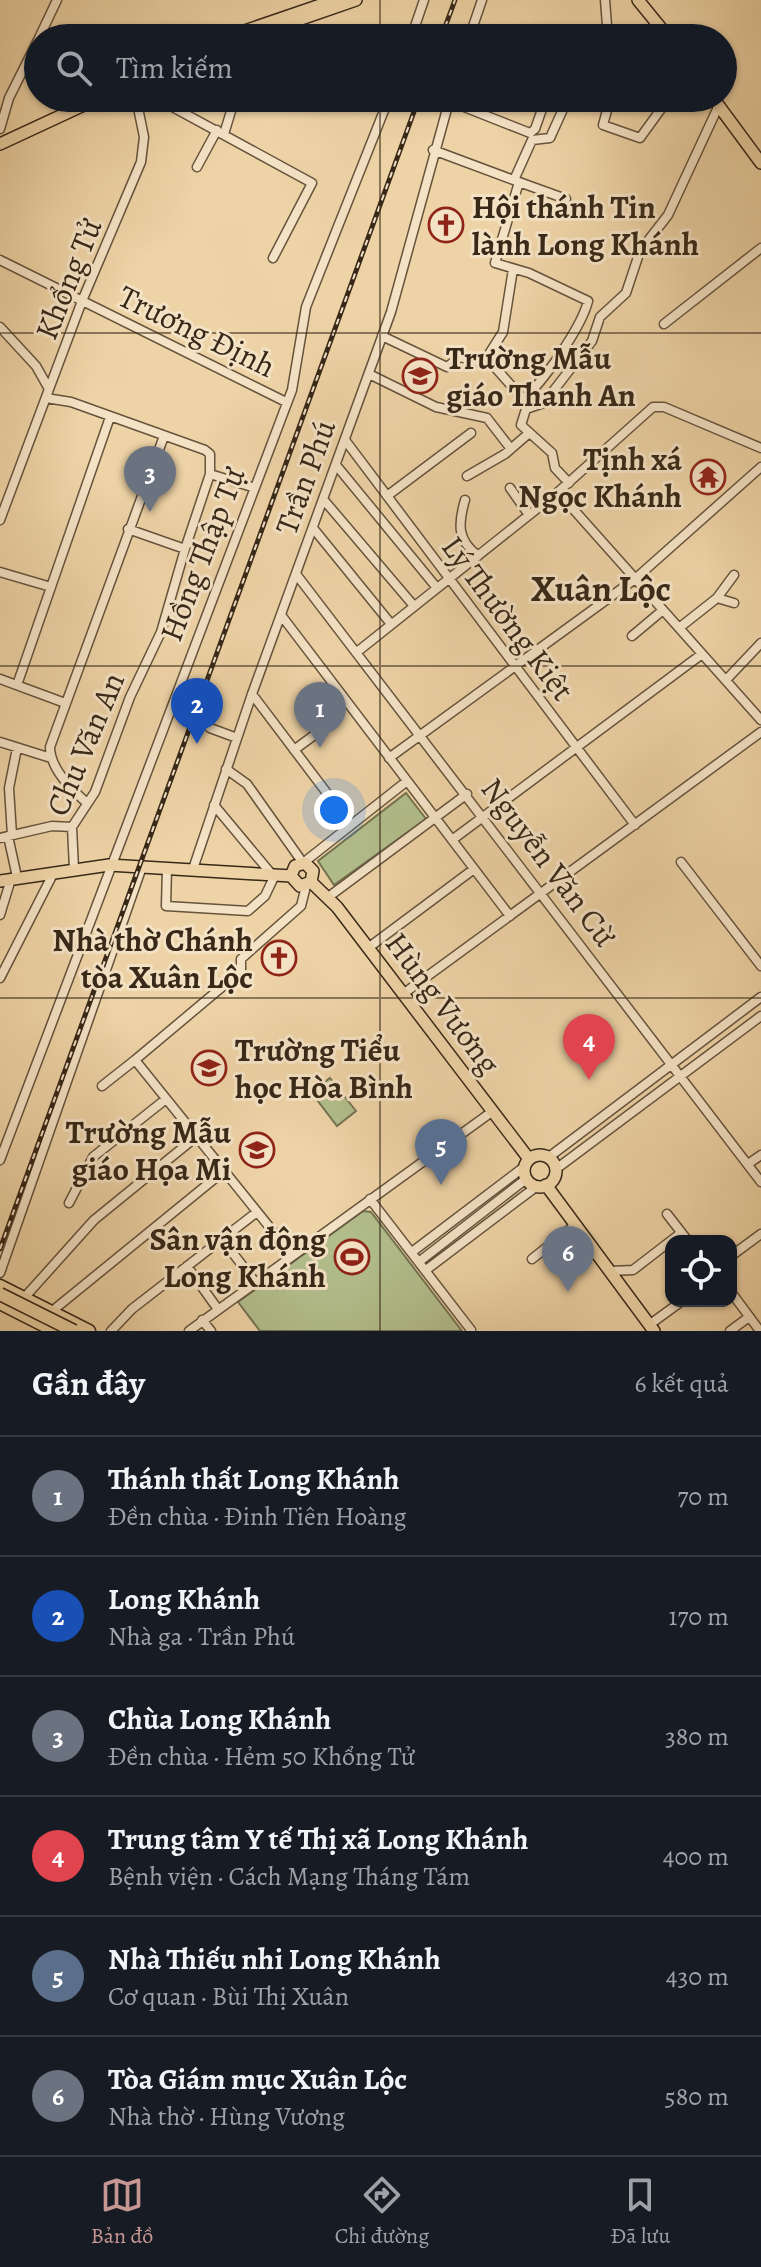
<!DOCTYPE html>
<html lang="vi">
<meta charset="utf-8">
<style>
:root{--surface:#171b24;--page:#242831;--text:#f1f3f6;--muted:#9ea1a6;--line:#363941;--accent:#c59692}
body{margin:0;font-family:Alegreya,serif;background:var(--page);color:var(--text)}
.controls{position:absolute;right:24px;bottom:24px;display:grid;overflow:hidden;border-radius:16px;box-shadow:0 2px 6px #0004}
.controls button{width:72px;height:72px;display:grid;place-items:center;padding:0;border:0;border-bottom:2px solid var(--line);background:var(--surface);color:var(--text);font:40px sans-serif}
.you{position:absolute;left:334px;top:810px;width:28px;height:28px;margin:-20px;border:6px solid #fff;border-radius:50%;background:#1a73e8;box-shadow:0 0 0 12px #1a73e833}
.badge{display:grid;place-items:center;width:52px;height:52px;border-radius:50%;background:var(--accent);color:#fff;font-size:26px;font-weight:700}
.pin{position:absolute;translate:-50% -66px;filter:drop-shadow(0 2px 4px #0008)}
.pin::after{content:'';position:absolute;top:42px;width:28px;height:24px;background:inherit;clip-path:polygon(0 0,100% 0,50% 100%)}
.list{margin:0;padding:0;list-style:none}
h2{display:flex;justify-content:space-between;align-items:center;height:104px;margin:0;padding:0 32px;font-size:34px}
h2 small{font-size:26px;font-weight:400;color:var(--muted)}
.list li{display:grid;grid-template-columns:52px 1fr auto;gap:24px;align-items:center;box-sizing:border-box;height:120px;padding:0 32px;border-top:2px solid var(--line)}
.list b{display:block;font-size:30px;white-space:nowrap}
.list p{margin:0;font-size:26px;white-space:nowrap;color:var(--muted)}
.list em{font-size:26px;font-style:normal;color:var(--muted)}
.icon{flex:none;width:44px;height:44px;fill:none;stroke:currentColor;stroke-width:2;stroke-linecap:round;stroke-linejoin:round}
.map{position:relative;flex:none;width:761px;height:1331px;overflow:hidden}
.search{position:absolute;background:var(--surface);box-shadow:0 2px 6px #0004;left:24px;right:24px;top:24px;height:88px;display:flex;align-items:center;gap:20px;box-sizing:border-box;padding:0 28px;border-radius:44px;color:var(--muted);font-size:30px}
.sheet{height:824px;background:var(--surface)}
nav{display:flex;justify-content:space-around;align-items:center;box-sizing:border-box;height:112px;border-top:2px solid var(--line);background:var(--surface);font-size:22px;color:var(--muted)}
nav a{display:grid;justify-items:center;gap:4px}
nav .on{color:var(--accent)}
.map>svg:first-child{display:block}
.green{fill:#b2be8c;stroke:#747352;stroke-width:2}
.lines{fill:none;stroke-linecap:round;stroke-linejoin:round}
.minor-casing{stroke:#65533c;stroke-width:11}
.major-casing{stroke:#372818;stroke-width:14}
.highway-casing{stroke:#372818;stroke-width:15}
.minor{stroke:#f4e2c5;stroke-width:8}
.major{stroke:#eed3a6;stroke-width:11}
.highway{stroke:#eed3a6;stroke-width:12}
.rail-casing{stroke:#372818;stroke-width:5}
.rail{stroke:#f4e2c5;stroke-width:2;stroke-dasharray:6;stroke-linecap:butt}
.highway-bridge-casing{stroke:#372818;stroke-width:15;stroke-linecap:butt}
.highway-bridge{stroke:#eed3a6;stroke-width:12}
.grid{fill:none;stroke:#372818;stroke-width:2;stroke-opacity:0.55}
.labels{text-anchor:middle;stroke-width:6;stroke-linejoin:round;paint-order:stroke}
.poi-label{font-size:32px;font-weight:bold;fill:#372818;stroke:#f4e2c5;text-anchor:end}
.street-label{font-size:32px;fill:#372818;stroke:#f4e2c5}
.quarter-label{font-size:36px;font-weight:bold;fill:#372818;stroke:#f4e2c5}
</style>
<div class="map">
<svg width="761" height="1331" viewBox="0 0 761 1331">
<rect width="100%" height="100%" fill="#eed3a6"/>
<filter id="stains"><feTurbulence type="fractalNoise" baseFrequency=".0025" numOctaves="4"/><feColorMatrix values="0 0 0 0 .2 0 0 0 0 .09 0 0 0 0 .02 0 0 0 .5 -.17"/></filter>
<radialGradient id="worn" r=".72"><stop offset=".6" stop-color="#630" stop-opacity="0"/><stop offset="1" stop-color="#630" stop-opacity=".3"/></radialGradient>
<path class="green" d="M406 793 426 819 334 885 318 861Z
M330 1078 356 1111 337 1126 311 1092Z
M363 1211 371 1212 462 1331H260L238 1302Z"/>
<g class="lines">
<g class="minor-casing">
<path id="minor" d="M605 0 608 38
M39 38 57 0
M411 38 424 0
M469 38 482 0
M642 38 659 24
M156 98 312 183 273 258
M449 101 530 133 535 129 546 98
M609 103 603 125 640 138 669 98
M0 129 9 98 38 40
M224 134 235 98
M433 150 519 182 495 263 529 273 588 301C582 326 543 383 523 399
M197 167 217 130
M514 180 532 140 550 138 568 98
M519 182 566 199
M0 260 286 402
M664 324 761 248
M0 327 36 366 49 389
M382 336 447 367 460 357 493 365 523 399 526 409 544 403 592 341 600 317 626 293 640 251 668 215 719 105
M484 362 503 332 513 269
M369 374 436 407 487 418 511 449
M46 398 71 402 205 450 210 454V474L252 487
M526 409 521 425 552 453 555 468 569 483
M345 440 635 825
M336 465 437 588
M467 476 505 454 528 434
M510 488 529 515
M558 492 761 720
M387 496 471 433
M323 499 414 606
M465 500C458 524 457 540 478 556
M0 520 82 301 141 162 144 137 136 98
M313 528 391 624
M128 529 185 549 210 474
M0 572 51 587
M296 574 761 1182
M717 598 734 603
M281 615 510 916
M679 628 717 598 734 575
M632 636 663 610
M357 652 558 492 653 407H664L761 448
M0 679 65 703
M726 680 761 643
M17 685 110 417
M252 694 351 825
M210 728 237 738
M0 742 51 758
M294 750 313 736
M389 758 635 579 761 467
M226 769 247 784 303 863 407 781
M87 803C72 790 50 769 50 747L164 436
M12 835 9 788 17 748
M8 836 17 877
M0 838 52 826 72 827
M452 840 702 654
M681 862 761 966
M167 868 166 906 248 911 265 896 274 877 214 805
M74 869 72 827 95 792 130 697 161 632 185 549
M193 869 252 694 391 312 450 98
M327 898 467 794
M0 915 11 879
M368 948 474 869
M0 978 54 872
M403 994 761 732
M102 1086 135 1060
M549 1157 761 997
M0 1160 292 390 306 307 389 98
M748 1164 761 1155
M556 1169 761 1016
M370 1199 471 1330
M69 1203 93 1157 166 1099
M667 1214 688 1241
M222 1239 255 1282
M412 1252 524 1167
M292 1255 135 1060 241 971V959L301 906 306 886
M731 1256 761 1234
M532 1259 575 1225
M420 1261 526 1179
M187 1266 217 1308
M426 1270 537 1186
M610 1271 633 1270 681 1233
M0 1273 142 867
M731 1292 760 1331
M24 1298 94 1220 196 1137
M51 1312 224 1171
M202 1320 211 1331
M649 1325 682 1301
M111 1331 132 1309 257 1212
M189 1331 493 1111
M730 1331 749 1317"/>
</g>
<g class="major-casing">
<path id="major" d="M638 0 669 38
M224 38 335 0
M246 38 356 0
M713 98 761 163
M0 144 99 98
M291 876 295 866 305 863 313 871 311 882
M291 876 300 886 311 882
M0 881 109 865 291 876
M311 882 337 907 529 1159
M524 1171a16 16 0 1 1 32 0a16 16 0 1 1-32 0Z
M546 1185 654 1331"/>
</g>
<g class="highway-casing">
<path id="highway" d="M0 1286 89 1331
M0 1303 55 1331"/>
</g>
<use href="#minor" class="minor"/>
<use href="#major" class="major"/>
<use href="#highway" class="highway"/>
<g class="rail-casing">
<path id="rail" d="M441 38 455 0
M0 1249 419 98"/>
</g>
<use href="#rail" class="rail"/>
<g class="highway-bridge-casing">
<path id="highway-bridge" d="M0 1294 74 1331"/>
</g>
<use href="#highway-bridge" class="highway-bridge"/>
</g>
<path class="grid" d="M380 0V38M380 98V1331M0 333H761M0 666H761M0 998H761"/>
<defs>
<g id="church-ring" transform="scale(1.8)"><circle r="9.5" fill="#f4e2c5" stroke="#8f2418" stroke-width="1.5"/><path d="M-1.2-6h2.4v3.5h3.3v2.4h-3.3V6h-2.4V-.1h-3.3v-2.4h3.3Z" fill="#8f2418"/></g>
<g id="school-ring" transform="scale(1.8)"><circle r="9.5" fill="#f4e2c5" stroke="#8f2418" stroke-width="1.5"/><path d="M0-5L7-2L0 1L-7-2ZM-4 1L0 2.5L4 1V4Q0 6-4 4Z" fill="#8f2418"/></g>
<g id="temple-ring" transform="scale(1.8)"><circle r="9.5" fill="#f4e2c5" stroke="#8f2418" stroke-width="1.5"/><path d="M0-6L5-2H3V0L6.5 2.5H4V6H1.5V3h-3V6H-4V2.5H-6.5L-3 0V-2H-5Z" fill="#8f2418"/></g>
<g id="stadium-ring" transform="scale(1.8)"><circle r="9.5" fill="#f4e2c5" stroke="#8f2418" stroke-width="1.5"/><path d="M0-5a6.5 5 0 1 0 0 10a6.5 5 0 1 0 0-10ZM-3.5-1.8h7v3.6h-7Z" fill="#8f2418"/></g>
</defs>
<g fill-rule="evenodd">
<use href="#church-ring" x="446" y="225"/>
<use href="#school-ring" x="420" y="376"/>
<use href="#temple-ring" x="708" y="477"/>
<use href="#church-ring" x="279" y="958"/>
<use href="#school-ring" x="209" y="1068"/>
<use href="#school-ring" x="257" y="1150"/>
<use href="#stadium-ring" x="352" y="1257"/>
</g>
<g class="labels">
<g class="poi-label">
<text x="472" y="218" text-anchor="start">Hội thánh Tin<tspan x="472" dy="37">lành Long Khánh</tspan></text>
<text x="446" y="369" text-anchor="start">Trường Mẫu<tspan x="446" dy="37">giáo Thanh An</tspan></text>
<text x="682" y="470">Tịnh xá<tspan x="682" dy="37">Ngọc Khánh</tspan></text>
<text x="253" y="951">Nhà thờ Chánh<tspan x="253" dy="37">tòa Xuân Lộc</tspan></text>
<text x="235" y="1061" text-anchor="start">Trường Tiểu<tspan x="235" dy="37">học Hòa Bình</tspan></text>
<text x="231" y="1143">Trường Mẫu<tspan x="231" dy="37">giáo Họa Mi</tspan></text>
<text x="326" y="1250">Sân vận động<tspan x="326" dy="37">Long Khánh</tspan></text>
</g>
<g class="street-label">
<text transform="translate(68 279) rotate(-68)" y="11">Khổng Tử</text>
<text transform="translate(197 331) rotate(26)" y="11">Trương Định</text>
<text transform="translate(305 477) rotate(-70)" y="11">Trần Phú</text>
<text transform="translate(202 554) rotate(-69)" y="11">Hồng Thập Tự</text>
<text transform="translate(508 618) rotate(53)" y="11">Lý Thường Kiệt</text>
<text transform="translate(85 744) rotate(-67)" y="11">Chu Văn An</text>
<text transform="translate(549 862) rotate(53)" y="11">Nguyễn Văn Cừ</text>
<text transform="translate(443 1003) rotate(53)" y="11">Hùng Vương</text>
</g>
<g class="quarter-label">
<text x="601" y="601">Xuân Lộc</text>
</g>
</g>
<rect width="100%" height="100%" filter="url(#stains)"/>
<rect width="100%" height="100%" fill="url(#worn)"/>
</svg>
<div class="controls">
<button><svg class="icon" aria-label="locate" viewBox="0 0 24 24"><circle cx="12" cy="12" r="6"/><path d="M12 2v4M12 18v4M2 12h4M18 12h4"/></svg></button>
</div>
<div class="you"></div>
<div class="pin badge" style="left:320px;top:748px;background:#6b7280">1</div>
<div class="pin badge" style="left:197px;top:744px;background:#1a4fb4">2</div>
<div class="pin badge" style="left:150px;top:512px;background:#6b7280">3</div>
<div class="pin badge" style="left:589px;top:1080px;background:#e0444e">4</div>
<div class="pin badge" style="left:441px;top:1185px;background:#5c6f8a">5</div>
<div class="pin badge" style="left:568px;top:1292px;background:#6b7280">6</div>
<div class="search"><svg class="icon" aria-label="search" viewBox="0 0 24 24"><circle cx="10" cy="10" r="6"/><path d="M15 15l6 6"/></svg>Tìm kiếm</div>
</div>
<section class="sheet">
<h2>Gần đây<small>6 kết quả</small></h2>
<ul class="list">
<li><span class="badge" style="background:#6b7280">1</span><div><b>Thánh thất Long Khánh</b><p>Đền chùa · Đinh Tiên Hoàng</p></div><em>70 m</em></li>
<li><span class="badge" style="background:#1a4fb4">2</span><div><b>Long Khánh</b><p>Nhà ga · Trần Phú</p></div><em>170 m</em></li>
<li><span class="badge" style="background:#6b7280">3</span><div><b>Chùa Long Khánh</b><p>Đền chùa · Hẻm 50 Khổng Tử</p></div><em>380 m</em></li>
<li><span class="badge" style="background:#e0444e">4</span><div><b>Trung tâm Y tế Thị xã Long Khánh</b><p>Bệnh viện · Cách Mạng Tháng Tám</p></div><em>400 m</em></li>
<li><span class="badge" style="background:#5c6f8a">5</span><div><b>Nhà Thiếu nhi Long Khánh</b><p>Cơ quan · Bùi Thị Xuân</p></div><em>430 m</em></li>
<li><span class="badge" style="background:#6b7280">6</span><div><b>Tòa Giám mục Xuân Lộc</b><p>Nhà thờ · Hùng Vương</p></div><em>580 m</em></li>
</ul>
</section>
<nav>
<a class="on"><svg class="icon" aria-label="map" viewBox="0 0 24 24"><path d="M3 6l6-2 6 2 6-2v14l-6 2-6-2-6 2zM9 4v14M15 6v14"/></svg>Bản đồ</a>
<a><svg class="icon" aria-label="directions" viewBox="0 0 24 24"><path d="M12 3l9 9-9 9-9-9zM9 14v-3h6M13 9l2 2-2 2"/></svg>Chỉ đường</a>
<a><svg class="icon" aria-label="saved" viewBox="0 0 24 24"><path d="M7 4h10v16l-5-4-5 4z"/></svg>Đã lưu</a>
</nav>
